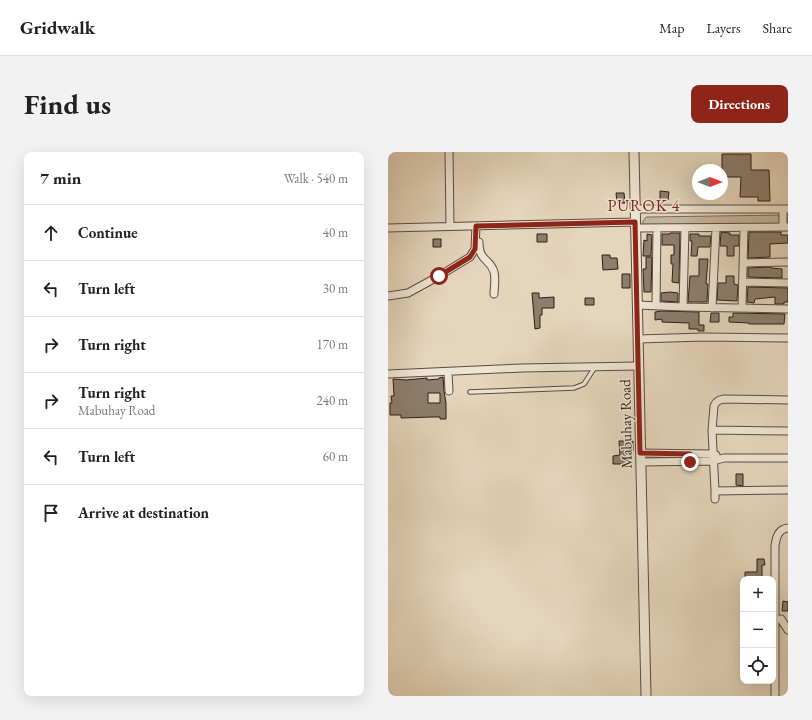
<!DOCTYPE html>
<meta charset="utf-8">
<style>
:root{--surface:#fff;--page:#f2f2f2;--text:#222;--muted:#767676;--line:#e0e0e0;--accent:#8f2418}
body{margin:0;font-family:"EB Garamond",serif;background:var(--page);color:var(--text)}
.controls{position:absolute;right:12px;bottom:12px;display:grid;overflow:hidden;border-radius:8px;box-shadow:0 4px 16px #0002}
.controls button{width:36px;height:36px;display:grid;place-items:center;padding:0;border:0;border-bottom:1px solid var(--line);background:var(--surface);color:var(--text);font:20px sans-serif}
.compass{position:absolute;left:304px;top:12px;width:36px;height:36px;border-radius:50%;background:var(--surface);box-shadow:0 4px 16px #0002;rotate:90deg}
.stop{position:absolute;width:12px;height:12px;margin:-9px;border:3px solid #8f2418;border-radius:50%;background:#fff}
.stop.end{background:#8f2418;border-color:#fff;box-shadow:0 1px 4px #0008}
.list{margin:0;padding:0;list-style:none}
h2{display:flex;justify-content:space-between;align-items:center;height:52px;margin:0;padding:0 16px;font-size:17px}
h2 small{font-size:13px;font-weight:400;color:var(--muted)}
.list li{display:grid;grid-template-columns:26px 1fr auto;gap:12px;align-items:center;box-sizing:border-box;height:56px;padding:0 16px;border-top:1px solid var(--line)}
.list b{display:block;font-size:15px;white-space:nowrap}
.list p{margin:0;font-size:13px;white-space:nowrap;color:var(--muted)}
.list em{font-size:13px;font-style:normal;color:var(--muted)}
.icon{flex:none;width:22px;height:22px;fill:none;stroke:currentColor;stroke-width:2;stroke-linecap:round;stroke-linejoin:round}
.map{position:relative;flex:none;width:400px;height:544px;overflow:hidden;border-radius:8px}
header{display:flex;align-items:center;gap:24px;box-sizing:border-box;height:56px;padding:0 20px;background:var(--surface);border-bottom:1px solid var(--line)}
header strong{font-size:19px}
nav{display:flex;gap:22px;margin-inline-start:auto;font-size:14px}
.intro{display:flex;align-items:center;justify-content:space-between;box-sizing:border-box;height:96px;padding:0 24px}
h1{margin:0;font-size:28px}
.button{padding:10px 18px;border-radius:8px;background:var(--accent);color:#fff;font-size:14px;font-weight:700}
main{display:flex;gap:24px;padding:0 24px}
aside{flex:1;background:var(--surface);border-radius:8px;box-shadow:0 4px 16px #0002}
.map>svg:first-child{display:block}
.green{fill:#c6b6a0;stroke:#7a6a5b}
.building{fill:#8d7d6c;stroke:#2d1e16;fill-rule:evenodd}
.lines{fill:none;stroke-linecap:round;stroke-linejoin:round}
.service-casing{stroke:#5b4c40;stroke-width:5.5}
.minor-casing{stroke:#5b4c40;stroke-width:9}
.tertiary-casing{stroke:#5b4c40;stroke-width:11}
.service{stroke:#eee4d3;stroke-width:3.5}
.minor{stroke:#eee4d3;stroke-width:7}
.tertiary{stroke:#eee4d3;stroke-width:9}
.route{stroke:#8f2418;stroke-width:5}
.labels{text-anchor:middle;stroke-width:3;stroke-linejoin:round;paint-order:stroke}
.street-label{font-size:15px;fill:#2d1e16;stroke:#eee4d3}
.neighbourhood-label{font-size:16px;letter-spacing:1px;fill:#7a1f14;stroke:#eee4d3}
</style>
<header>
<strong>Gridwalk</strong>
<nav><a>Map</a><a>Layers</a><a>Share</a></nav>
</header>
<div class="intro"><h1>Find us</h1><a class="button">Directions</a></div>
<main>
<aside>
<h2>7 min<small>Walk · 540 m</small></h2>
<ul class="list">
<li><svg class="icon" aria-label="ahead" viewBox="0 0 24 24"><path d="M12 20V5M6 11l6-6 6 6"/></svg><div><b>Continue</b></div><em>40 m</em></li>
<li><svg class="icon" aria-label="left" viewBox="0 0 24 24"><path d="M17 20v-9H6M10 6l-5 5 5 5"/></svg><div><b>Turn left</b></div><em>30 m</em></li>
<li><svg class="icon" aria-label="right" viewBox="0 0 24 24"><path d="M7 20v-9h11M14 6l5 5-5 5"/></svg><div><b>Turn right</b></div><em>170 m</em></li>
<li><svg class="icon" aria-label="right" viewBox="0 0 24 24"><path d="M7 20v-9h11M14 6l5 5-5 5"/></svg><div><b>Turn right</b><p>Mabuhay Road</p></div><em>240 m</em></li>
<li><svg class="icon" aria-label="left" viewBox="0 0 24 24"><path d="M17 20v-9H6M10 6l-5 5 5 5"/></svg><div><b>Turn left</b></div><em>60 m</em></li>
<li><svg class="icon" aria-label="arrive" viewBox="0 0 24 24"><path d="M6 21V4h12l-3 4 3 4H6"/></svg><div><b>Arrive at destination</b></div></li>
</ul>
</aside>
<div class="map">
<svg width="400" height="544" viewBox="0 0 400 544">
<rect width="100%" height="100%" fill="#e5d5bc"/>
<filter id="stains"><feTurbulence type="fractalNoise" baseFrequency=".005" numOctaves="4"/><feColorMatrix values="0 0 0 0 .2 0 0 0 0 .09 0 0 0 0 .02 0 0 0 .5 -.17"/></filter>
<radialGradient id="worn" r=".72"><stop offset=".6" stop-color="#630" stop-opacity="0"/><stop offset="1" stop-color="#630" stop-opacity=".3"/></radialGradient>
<path class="green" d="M400 63V72L255 73V69L258 65Z"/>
<path class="building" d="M334 2H363V18H381L382 49H370V45H352L353 25H334Z
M272 39 281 40 280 48H272Z
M228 41H236L237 51H229Z
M333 80 342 81V83H351V94H346V104H339V94H332Z
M361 80H393V83H400V91L382 92V105L360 106Z
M282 81H292L291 131 284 130 285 112H283V103H286V93H274V82H282Z
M149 82H159V90H149Z
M259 82 264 83 263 104H255L256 88 259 89Z
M302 82H311V84H323L322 95H310L309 104H303L304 89H302Z
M45 87H53V95H45Z
M214 103H222V106H229L230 117 215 118Z
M258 105H264L263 140H256L255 117H258Z
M311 107H320L318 132H320L319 150H300L302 124H311Z
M383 115V116L394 117V126L360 125V116Z
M234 122H242V136H234Z
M338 124H346V132L350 133 349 149 329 148 330 131H338Z
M360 135 400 136V150H396V152H387V145L367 147 366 151 359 150Z
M282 140 290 141V150L273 149V141Z
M144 141H151V146L166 145V156H154V163H152V176L147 177Z
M197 146H206V153H197Z
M274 159 311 160V173H316V179H310V177H301V171L274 170V167L267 168V160Z
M323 161H331V170H322Z
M345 161 397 162 396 172H361V171L341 170V165H345Z
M55 225 56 239 58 251V267H52V265H45L13 266V263H2V251H4L3 244H6L5 227 18 228 39 226V228L51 227V226ZM40 241H52V251H40Z
M231 289H245V299H243L244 312H225V304L232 303Z
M348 322H355V334L348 333Z
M369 407H376L377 413H374V427H357V420H369Z
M395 449 400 450V459H394Z"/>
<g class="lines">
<g class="service-casing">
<path id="service" d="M82 240 186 236 196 232 207 215"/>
</g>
<g class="minor-casing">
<path id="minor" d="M61 0 62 74
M247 57H400
M395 57V75
M0 76 247 70
M247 76 400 75
M91 90C91 110 102 106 106 120 108 127 106 136 106 142
M356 111 400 110
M355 130 400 131
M0 144 20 141 51 124 82 105 87 97 88 74
M249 153 295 155 400 157
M268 154 269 76
M295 155 297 76
M324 156 328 76
M354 156 356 76
M250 187 316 185 400 186
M60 220 61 239
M0 222 134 216 250 214
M324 278 400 279
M252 301 325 302 328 303
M253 310 325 309 336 306H400
M327 339 324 278 326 254C328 249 331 248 336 247L400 248
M327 347V339L400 338
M393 467 400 478
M387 544V394C388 386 390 377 400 376"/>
</g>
<g class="tertiary-casing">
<path id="tertiary" d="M246 0 258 544"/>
</g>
<use href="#service" class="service"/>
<use href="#minor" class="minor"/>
<use href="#tertiary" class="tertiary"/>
</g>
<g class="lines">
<path class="route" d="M51 124 82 105 87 97 88 74 247 70 252 301 302 302V310"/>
</g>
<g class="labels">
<g class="street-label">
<text transform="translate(238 272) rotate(-91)" y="5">Mabuhay Road</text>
</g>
<g class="neighbourhood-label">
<text x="256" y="59">PUROK 4</text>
</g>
</g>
<rect width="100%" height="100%" filter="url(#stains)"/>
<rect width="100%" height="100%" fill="url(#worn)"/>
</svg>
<div class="controls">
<button>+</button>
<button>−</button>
<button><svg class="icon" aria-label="locate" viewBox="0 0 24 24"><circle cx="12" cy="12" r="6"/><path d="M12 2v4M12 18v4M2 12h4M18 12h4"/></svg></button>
</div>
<svg class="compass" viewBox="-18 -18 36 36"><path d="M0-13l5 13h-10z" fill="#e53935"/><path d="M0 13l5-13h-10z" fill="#767676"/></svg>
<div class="stop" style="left:51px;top:124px"></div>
<div class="stop end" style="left:302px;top:310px"></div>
</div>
</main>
